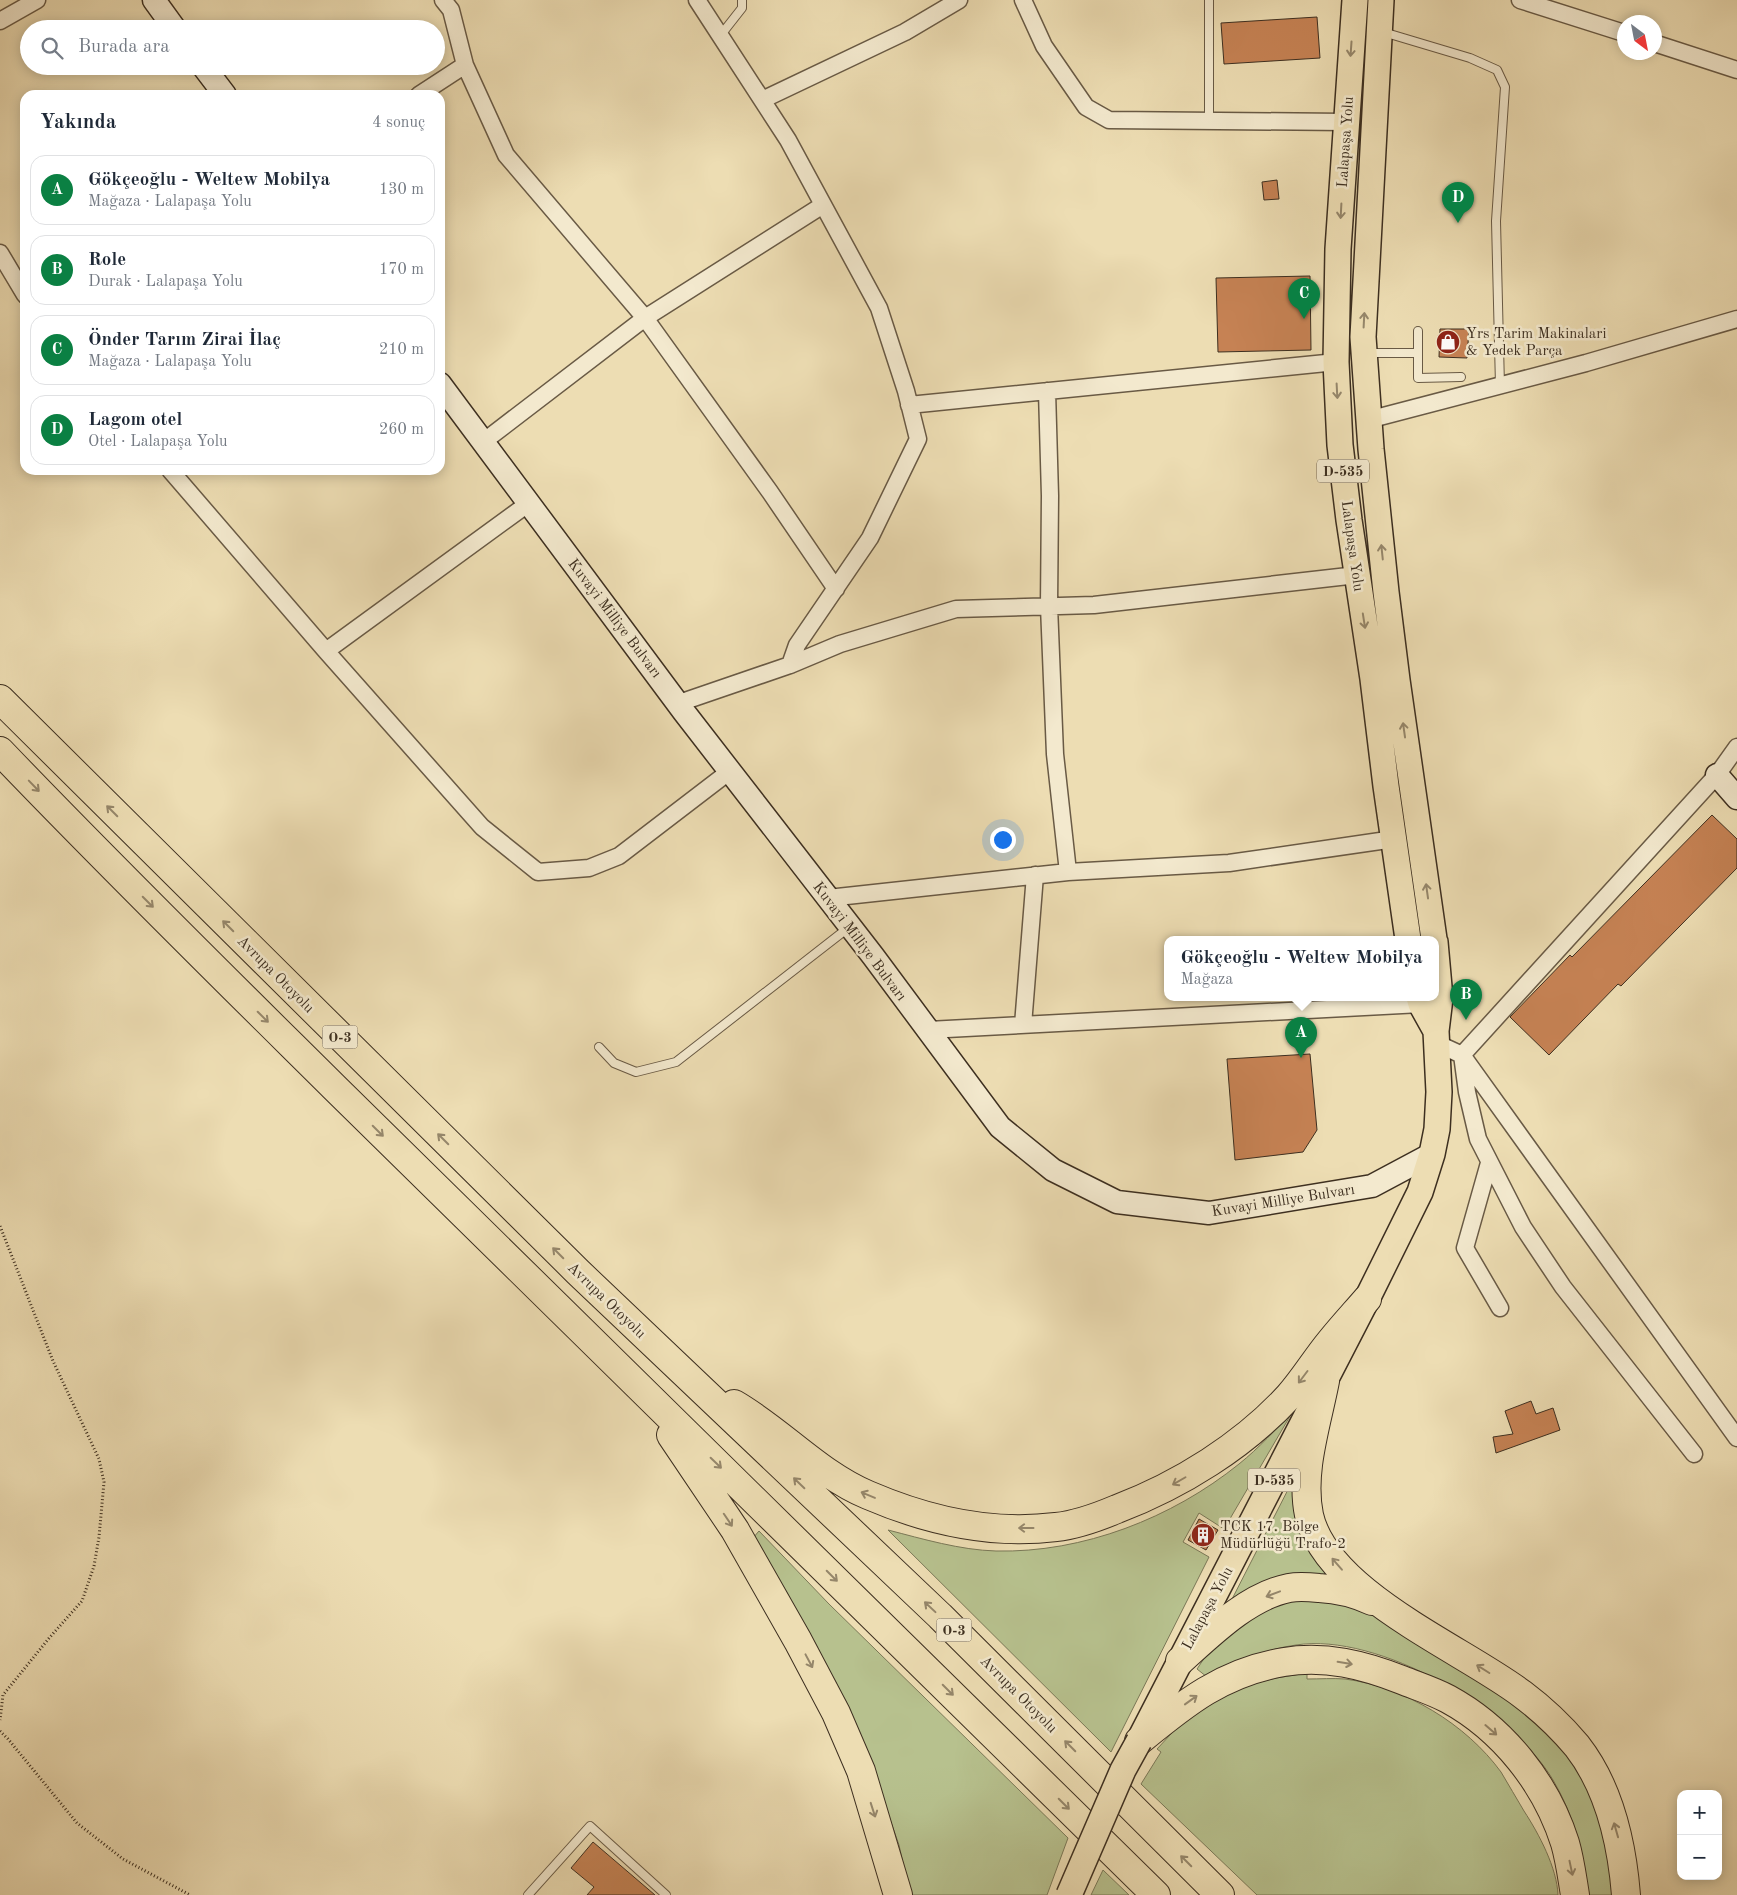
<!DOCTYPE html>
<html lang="tr">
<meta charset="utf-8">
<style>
:root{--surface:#fff;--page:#f2f2f3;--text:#1f2937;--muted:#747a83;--line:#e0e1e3;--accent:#0b8043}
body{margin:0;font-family:"Old Standard TT",serif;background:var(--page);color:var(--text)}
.controls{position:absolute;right:15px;bottom:15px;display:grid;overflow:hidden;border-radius:10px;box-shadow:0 2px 12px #0003}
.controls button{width:45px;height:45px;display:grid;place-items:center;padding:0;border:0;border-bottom:1px solid var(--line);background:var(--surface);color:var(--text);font:25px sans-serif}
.compass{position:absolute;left:1617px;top:15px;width:45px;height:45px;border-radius:50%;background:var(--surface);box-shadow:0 2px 12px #0003;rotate:148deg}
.you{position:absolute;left:1002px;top:839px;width:18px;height:18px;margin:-12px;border:4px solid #fff;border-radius:50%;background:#1a73e8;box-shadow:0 0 0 8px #1a73e833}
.badge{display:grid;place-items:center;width:32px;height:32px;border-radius:50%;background:var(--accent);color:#fff;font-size:16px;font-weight:700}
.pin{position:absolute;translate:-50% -41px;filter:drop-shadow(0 1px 2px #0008)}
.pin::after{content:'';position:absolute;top:26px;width:18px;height:15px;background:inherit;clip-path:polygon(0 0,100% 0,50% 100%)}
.popup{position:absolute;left:1164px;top:936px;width:275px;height:65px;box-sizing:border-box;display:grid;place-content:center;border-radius:10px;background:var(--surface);filter:drop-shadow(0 1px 4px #0005);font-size:16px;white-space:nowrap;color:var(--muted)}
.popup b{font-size:19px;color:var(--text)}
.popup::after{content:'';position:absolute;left:50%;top:100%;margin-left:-10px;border:10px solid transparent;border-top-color:var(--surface)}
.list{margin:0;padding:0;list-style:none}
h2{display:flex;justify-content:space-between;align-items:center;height:65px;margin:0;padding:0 20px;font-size:21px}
h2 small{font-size:16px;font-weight:400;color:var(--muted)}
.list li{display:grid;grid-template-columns:32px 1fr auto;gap:15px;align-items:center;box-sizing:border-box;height:70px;margin:0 10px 10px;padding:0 10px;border:1px solid var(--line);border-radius:15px}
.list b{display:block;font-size:19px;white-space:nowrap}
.list p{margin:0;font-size:16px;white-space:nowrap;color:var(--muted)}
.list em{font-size:16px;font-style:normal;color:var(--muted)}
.icon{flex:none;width:28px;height:28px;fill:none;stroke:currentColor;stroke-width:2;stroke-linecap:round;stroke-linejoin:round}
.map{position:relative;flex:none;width:1737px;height:1895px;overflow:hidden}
.search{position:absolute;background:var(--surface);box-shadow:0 2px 12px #0003;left:20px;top:20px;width:425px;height:55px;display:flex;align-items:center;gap:12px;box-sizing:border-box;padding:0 18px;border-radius:28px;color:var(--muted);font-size:19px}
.panel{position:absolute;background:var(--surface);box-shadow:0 2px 12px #0003;left:20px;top:90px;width:425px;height:385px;border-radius:15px}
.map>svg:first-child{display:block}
.green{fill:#b7c18e;stroke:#7a7857}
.building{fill:#c68254;stroke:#3d2f20}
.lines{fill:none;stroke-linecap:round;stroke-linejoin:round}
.lane-casing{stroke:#695a45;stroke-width:10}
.street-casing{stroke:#695a45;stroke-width:19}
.secondary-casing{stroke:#3d2f20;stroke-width:25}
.primary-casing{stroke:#3d2f20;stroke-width:28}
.highway-casing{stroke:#3d2f20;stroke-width:30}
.path{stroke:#3d2f20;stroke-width:3;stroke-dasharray:1 2.5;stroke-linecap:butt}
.lane{stroke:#f3e9ce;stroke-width:8}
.street{stroke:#f3e9ce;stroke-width:16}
.secondary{stroke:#f3e9ce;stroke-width:22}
.primary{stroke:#edddb3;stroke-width:25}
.highway{stroke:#edddb3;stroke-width:28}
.primary-bridge-casing{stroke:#3d2f20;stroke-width:28;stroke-linecap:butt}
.primary-bridge{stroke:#edddb3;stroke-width:25}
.oneway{stroke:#95866a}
.labels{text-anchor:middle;stroke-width:5;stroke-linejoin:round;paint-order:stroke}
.shield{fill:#f3e9ce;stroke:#746754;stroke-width:1}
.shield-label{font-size:14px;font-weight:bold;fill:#3d2f20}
.street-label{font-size:15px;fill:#3d2f20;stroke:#f3e9ce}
.poi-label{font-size:15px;fill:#3d2f20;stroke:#f3e9ce;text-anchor:start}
</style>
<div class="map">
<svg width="1737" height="1895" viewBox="0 0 1737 1895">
<rect width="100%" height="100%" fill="#edddb3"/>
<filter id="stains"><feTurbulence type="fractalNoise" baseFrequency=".004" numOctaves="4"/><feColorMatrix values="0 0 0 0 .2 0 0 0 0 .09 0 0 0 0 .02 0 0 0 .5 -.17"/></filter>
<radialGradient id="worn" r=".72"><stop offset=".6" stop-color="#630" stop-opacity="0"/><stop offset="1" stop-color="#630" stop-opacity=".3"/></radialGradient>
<path class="green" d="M1293 1411 1224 1529 1199 1513 1183 1542 1209 1557 1111 1752 888 1530C923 1539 960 1550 996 1551 1083 1553 1172 1518 1239 1464 1259 1448 1276 1429 1293 1411Z
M1295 1476 1338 1580 1229 1605Z
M759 1531 829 1604 1068 1838 1047 1895H910L899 1845 860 1734 753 1538Z
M1319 1598 1354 1605 1387 1622 1462 1668 1553 1731 1602 1812 1616 1895H1586C1583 1852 1575 1818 1553 1780 1512 1710 1378 1632 1296 1645 1264 1649 1236 1664 1207 1677L1197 1669 1209 1651 1225 1635 1270 1607 1295 1600Z
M1307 1673V1679C1320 1679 1333 1678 1345 1679 1405 1687 1466 1724 1501 1772 1509 1785 1516 1798 1524 1811 1539 1834 1557 1868 1558 1895H1257L1141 1784 1161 1752 1157 1749 1183 1721 1240 1687 1276 1678Z
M1103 1870 1129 1895H1091Z"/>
<path class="building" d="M1317 17 1320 58 1224 64 1221 23Z
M1277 180 1279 199 1264 200 1262 182Z
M1310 276 1311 350 1218 352 1216 278Z
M1440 329H1469L1467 358 1439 357Z
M1712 815 1737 839V868L1621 986 1618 984 1549 1055 1510 1017 1570 955 1572 957Z
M1310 1054 1317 1130 1303 1152 1235 1160 1227 1059Z
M1531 1401 1536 1414 1553 1408 1560 1430 1496 1453 1493 1437 1513 1434 1505 1411Z
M1199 1519 1218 1530 1206 1550 1188 1540Z
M593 1842 655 1895H587L594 1887 571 1868Z"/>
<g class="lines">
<g class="lane-casing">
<path id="lane" d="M1383 32 1470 58 1497 70 1505 87 1496 221 1500 386
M720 36 742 8V0
M1209 121V0
M1418 331V378L1461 377
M1369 353H1418
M599 1047 614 1063 636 1072 676 1062 848 928
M528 1895 590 1826 666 1895"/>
</g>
<g class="street-casing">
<path id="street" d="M443 0 451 10 465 65 506 155 645 318 770 492 836 589
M1023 0 1044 46 1086 107 1109 120 1346 122
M1520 0 1624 33
M0 21 37 0
M1654 43 1737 70
M419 95 465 65
M762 100 905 32 959 0
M0 253 25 295
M1047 391 1050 496 1049 606 1055 754 1068 872
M909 405 1336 362
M1368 420 1586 363 1737 319
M483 442 645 318 823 205
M170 470 326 651 482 827 538 872 589 868 619 856 730 771
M326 651 529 503
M790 665 840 644 956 609 1094 605 1357 575
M679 703 790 665 797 645 870 538 918 439 906 391 879 308 788 140 697 0
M828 898 1068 872 1229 863 1394 839
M1023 1025 1035 875
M928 1030 1421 1004
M1436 1043 1462 1055 1737 1438
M1489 1163 1465 1248 1500 1308
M1694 1454 1563 1287 1523 1227 1478 1139 1467 1092 1462 1055 1717 775 1737 747"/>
</g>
<g class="secondary-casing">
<path id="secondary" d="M154 0 175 29
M203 66 225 95
M440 384 684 712 873 956 1000 1127 1053 1170 1117 1202 1209 1213 1372 1186 1432 1154
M1717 775 1737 798"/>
</g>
<g class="primary-casing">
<path id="primary" d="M1355 0 1338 249 1336 362 1340 445 1349 520 1373 679 1386 786 1408 939
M1381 0 1363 337 1371 449 1386 592 1397 680 1434 939
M1419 997 1421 1004 1436 1031
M1139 1741 1367 1299 1420 1192 1432 1154 1437 1129 1439 1092 1436 1031 1440 998 1435 942"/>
</g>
<g class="highway-casing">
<path id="highway" d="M0 699 578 1272 940 1616 1220 1895
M0 751C109 865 222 976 334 1087 606 1358 882 1625 1156 1895
M1325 1381C1317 1423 1300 1472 1309 1515 1326 1593 1463 1649 1522 1694 1542 1709 1561 1727 1577 1746 1609 1787 1622 1845 1626 1895
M734 1404C781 1431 818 1474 868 1495 926 1520 992 1535 1056 1527 1077 1525 1098 1517 1117 1509 1180 1485 1243 1446 1289 1396 1304 1379 1316 1359 1330 1342 1342 1327 1355 1313 1367 1299
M671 1435 735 1530 798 1641 836 1713 861 1771 898 1895
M1180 1661C1210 1634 1248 1596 1289 1588 1299 1586 1309 1587 1319 1588 1338 1589 1355 1593 1372 1601
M1139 1741C1185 1703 1223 1672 1284 1662 1325 1655 1364 1665 1402 1680 1417 1686 1433 1691 1448 1699 1503 1729 1546 1783 1565 1843 1570 1860 1572 1877 1575 1895"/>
</g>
<path class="path" d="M0 1226 53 1361 99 1459 104 1482 99 1537 94 1566 82 1601 50 1637 3 1695 0 1720
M0 1731 8 1739 77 1823 123 1859 190 1895"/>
<use href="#lane" class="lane"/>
<use href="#street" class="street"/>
<use href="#secondary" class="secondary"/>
<use href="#primary" class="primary"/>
<use href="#highway" class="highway"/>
<g class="primary-bridge-casing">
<path id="primary-bridge" d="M1069 1895 1123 1770 1139 1741"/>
</g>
<use href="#primary-bridge" class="primary-bridge"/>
</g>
<defs><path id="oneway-shaft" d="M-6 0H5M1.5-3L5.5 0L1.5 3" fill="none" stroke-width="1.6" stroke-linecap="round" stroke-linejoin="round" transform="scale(1.25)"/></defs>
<g class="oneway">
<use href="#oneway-shaft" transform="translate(1351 49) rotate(94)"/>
<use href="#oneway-shaft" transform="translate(1341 211) rotate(93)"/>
<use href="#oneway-shaft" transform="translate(1364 320) rotate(-87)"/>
<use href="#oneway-shaft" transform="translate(1337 391) rotate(87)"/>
<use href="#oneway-shaft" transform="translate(1382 552) rotate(-96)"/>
<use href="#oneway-shaft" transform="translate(1364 621) rotate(81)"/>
<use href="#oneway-shaft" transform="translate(1404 730) rotate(-98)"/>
<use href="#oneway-shaft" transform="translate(34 786) rotate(46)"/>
<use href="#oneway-shaft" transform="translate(112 811) rotate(-135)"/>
<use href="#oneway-shaft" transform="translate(1427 891) rotate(-98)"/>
<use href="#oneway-shaft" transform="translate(148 902) rotate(45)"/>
<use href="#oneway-shaft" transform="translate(228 926) rotate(-135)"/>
<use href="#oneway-shaft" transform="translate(263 1017) rotate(45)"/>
<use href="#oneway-shaft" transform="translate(378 1131) rotate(45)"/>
<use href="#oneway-shaft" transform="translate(443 1139) rotate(-135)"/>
<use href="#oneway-shaft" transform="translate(558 1253) rotate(-135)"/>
<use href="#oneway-shaft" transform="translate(1303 1377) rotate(127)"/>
<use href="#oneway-shaft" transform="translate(716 1463) rotate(44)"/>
<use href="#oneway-shaft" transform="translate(1179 1481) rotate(150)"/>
<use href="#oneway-shaft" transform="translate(799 1483) rotate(-136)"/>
<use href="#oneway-shaft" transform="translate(868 1495) rotate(-157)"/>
<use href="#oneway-shaft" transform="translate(728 1520) rotate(56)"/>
<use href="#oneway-shaft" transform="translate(1026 1528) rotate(180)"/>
<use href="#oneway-shaft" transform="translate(1337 1564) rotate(-131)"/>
<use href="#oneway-shaft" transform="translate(832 1576) rotate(45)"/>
<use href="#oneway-shaft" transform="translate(1273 1594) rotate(159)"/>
<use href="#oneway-shaft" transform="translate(930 1607) rotate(-137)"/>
<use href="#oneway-shaft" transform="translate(809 1661) rotate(62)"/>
<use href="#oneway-shaft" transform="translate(1345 1663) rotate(9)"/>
<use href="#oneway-shaft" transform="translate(1483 1669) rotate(-148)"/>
<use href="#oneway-shaft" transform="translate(948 1690) rotate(45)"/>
<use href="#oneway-shaft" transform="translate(1191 1700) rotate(-36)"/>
<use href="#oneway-shaft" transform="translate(1491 1730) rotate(41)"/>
<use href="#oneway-shaft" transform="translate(1070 1746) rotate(-135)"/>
<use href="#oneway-shaft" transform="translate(1064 1804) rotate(45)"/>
<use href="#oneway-shaft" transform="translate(873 1810) rotate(72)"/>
<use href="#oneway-shaft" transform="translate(1616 1830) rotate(-106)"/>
<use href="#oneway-shaft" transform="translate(1186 1861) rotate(-135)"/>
<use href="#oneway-shaft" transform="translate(1571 1868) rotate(78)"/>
</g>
<defs>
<g id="shop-disc" transform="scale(1.25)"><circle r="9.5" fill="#8f2418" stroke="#f3e9ce"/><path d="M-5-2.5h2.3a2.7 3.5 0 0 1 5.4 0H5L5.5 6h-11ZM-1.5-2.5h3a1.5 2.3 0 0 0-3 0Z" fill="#fff"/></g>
<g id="building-disc" transform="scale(1.25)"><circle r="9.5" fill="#8f2418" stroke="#f3e9ce"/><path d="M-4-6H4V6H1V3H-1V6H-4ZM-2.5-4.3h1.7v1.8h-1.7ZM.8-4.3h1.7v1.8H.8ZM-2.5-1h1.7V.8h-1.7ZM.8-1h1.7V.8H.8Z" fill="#fff"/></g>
</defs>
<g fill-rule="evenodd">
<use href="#shop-disc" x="1448" y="342"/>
<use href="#building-disc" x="1203" y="1535"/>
</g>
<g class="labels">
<g class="shield">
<rect x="1317" y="459.5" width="52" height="23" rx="4"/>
<rect x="322.5" y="1025.5" width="35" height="23" rx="4"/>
<rect x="1248" y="1468.5" width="52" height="23" rx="4"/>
<rect x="936.5" y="1618.5" width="35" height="23" rx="4"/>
</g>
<g class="shield-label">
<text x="1343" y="476">D-535</text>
<text x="340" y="1042">O-3</text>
<text x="1274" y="1485">D-535</text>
<text x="954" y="1635">O-3</text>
</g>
<g class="street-label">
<text transform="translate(1345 142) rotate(-86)" y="5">Lalapaşa Yolu</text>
<text transform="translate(1353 546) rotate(82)" y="5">Lalapaşa Yolu</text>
<text transform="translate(615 618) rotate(53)" y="5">Kuvayi Milliye Bulvarı</text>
<text transform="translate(860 941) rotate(53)" y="5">Kuvayi Milliye Bulvarı</text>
<text transform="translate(276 974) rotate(45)" y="5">Avrupa Otoyolu</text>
<text transform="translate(1283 1200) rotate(-9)" y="5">Kuvayi Milliye Bulvarı</text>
<text transform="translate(607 1300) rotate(44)" y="5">Avrupa Otoyolu</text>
<text transform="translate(1207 1608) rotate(-62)" y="5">Lalapaşa Yolu</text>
<text transform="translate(1019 1694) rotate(45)" y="5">Avrupa Otoyolu</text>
</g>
<g class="poi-label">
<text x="1466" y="338">Yrs Tarim Makinalari<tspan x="1466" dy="17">&amp; Yedek Parça</tspan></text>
<text x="1220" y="1531">TCK 17. Bölge<tspan x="1220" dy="17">Müdürlüğü Trafo-2</tspan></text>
</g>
</g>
<rect width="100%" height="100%" filter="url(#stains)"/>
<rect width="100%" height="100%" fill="url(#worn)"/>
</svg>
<div class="controls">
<button>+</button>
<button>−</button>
</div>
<svg class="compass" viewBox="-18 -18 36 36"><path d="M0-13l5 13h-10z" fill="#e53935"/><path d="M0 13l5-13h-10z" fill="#747a83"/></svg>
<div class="you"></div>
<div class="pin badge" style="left:1301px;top:1058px">A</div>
<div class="popup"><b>Gökçeoğlu - Weltew Mobilya</b>Mağaza</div>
<div class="pin badge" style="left:1466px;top:1020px">B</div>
<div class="pin badge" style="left:1304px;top:319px">C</div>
<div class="pin badge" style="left:1458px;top:223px">D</div>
<div class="search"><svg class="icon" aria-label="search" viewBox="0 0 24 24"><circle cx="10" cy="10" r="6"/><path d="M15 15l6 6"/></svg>Burada ara</div>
<section class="panel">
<h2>Yakında<small>4 sonuç</small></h2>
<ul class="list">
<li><span class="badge">A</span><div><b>Gökçeoğlu - Weltew Mobilya</b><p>Mağaza · Lalapaşa Yolu</p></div><em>130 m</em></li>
<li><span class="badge">B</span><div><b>Role</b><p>Durak · Lalapaşa Yolu</p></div><em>170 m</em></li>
<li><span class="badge">C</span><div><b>Önder Tarım Zirai İlaç</b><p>Mağaza · Lalapaşa Yolu</p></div><em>210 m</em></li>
<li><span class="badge">D</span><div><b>Lagom otel</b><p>Otel · Lalapaşa Yolu</p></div><em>260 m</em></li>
</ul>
</section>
</div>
